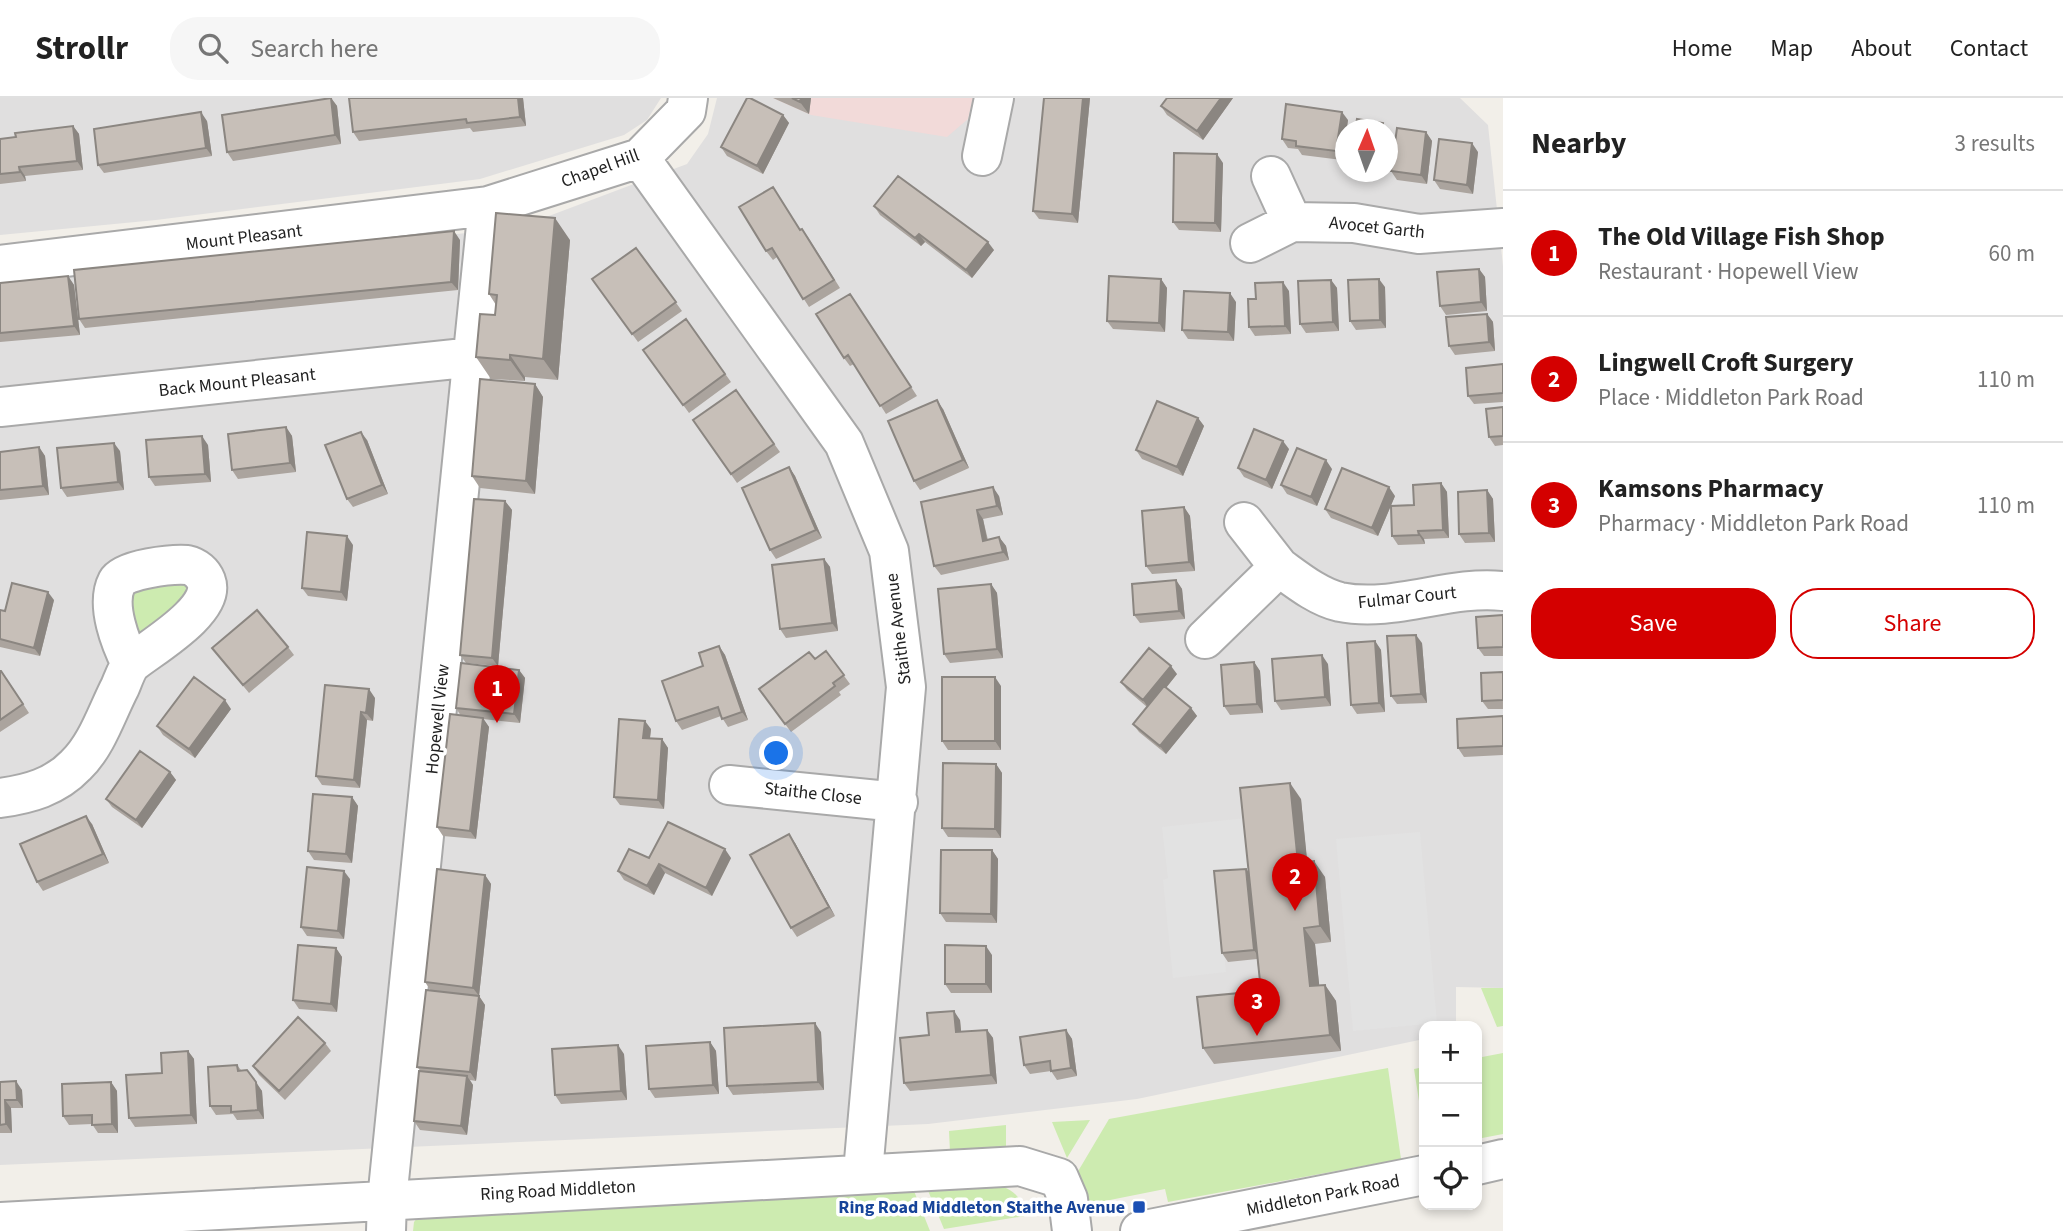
<!DOCTYPE html>
<meta charset="utf-8">
<style>
:root{--surface:#fff;--page:#f6f6f6;--text:#222;--muted:#767676;--line:#e0e0e0;--accent:#d40000}
body{margin:0;font-family:"Source Sans 3",sans-serif;background:var(--page);color:var(--text)}
.controls{position:absolute;right:21px;bottom:21px;display:grid;overflow:hidden;border-radius:14px;box-shadow:0 4px 10px #0003}
.controls button{width:63px;height:63px;display:grid;place-items:center;padding:0;border:0;border-bottom:2px solid var(--line);background:var(--surface);color:var(--text);font:35px sans-serif}
.compass{position:absolute;left:1335px;top:21px;width:63px;height:63px;border-radius:50%;background:var(--surface);box-shadow:0 4px 10px #0003;rotate:2deg}
.you{position:absolute;left:777px;top:656px;width:24px;height:24px;margin:-18px;border:5px solid #fff;border-radius:50%;background:#1a73e8;box-shadow:0 0 0 10px #1a73e833}
.badge{display:grid;place-items:center;width:46px;height:46px;border-radius:50%;background:var(--accent);color:#fff;font-size:23px;font-weight:700}
.pin{position:absolute;translate:-50% -58px;filter:drop-shadow(0 2px 4px #0008)}
.pin::after{content:'';position:absolute;top:37px;width:24px;height:21px;background:inherit;clip-path:polygon(0 0,100% 0,50% 100%)}
.list{margin:0;padding:0;list-style:none}
h2{display:flex;justify-content:space-between;align-items:center;height:91px;margin:0;padding:0 28px;font-size:30px}
h2 small{font-size:23px;font-weight:400;color:var(--muted)}
.list li{display:grid;grid-template-columns:46px 1fr auto;gap:21px;align-items:center;box-sizing:border-box;height:126px;padding:0 28px;border-top:2px solid var(--line)}
.list b{display:block;font-size:26px;white-space:nowrap}
.list p{margin:0;font-size:23px;white-space:nowrap;color:var(--muted)}
.list em{font-size:23px;font-style:normal;color:var(--muted)}
.actions{display:flex;gap:14px;padding:21px 28px}
.actions a{flex:1;padding:16px 0;border:2px solid var(--accent);border-radius:28px;text-align:center;font-size:24px;color:var(--accent)}
.actions .main{background:var(--accent);color:#fff}
.icon{flex:none;width:38px;height:38px;fill:none;stroke:currentColor;stroke-width:2;stroke-linecap:round;stroke-linejoin:round}
.map{position:relative;flex:none;width:1503px;height:1133px;overflow:hidden}
header{display:flex;align-items:center;gap:42px;box-sizing:border-box;height:98px;padding:0 35px;background:var(--surface);border-bottom:2px solid var(--line)}
header strong{font-size:33px}
nav{display:flex;gap:38px;margin-inline-start:auto;font-size:24px}
.search{width:490px;height:63px;background:var(--page);display:flex;align-items:center;gap:18px;box-sizing:border-box;padding:0 24px;border-radius:28px;color:var(--muted);font-size:26px}
main{display:flex}
aside{flex:1;background:var(--surface)}
.map>svg:first-child{display:block}
.residential{fill:#e0dfdf;fill-rule:evenodd}
.commercial{fill:#f2dad9}
.grass{fill:#cdebb0}
.parking{fill:#e2e2e2}
.lines{fill:none;stroke-linecap:round;stroke-linejoin:round}
.minor-casing{stroke:#a9a9a9;stroke-width:42}
.minor{stroke:#fff;stroke-width:38}
.wall{fill:#aba49e}
.shaded-wall{fill:#8b8681}
.building{fill:#c7bfb8;stroke:#8b8681;stroke-width:2}
.transit-dot{fill:#1a4fb4;stroke:#fff;stroke-width:2.5}
.labels{text-anchor:middle;stroke-width:7;stroke-linejoin:round;paint-order:stroke}
.street-label{font-size:18px;fill:#222;stroke:#fff}
.transit-label{font-size:18px;font-weight:bold;fill:#164399;stroke:#fff;text-anchor:end}
</style>
<header>
<strong>Strollr</strong>
<div class="search"><svg class="icon" aria-label="search" viewBox="0 0 24 24"><circle cx="10" cy="10" r="6"/><path d="M15 15l6 6"/></svg>Search here</div>
<nav><a>Home</a><a>Map</a><a>About</a><a>Contact</a></nav>
</header>
<main>
<div class="map">
<svg width="1503" height="1133" viewBox="0 0 1503 1133">
<rect width="100%" height="100%" fill="#f2efe9"/>
<path class="residential" d="M0 0H661L647 22 624 37 480 81 156 122 0 137Z
M717 0H773L953 31 968 21 973 0H1460L1488 27 1503 168V890L1456 889V928H1424V941L1137 1001 928 1026 0 1067V181L517 130 687 66 708 36ZM1346 32H1388V74H1346Z"/>
<path class="commercial" d="M773 0H973L968 21 947 39 811 17Z"/>
<path class="grass" d="M182 484 188 489 189 497 137 541 127 498 133 490Z
M1481 890H1503V928L1497 929Z
M1503 955V1036L1477 1041V960Z
M1424 969V1035L1414 971Z
M1388 970 1401 1061 1168 1104 1165 1091 1080 1108 1077 1075 1109 1021Z
M1090 1022 1067 1060 1052 1024Z
M1006 1027V1054H950L949 1033Z
M910 1083 930 1133H413L414 1124 422 1114Z
M924 1083C954 1084 1022 1073 1025 1118L944 1131Z"/>
<path class="parking" d="M1246 720 1252 774 1216 779 1226 874 1173 880 1163 782 1168 780 1162 729Z
M1420 734 1437 925 1353 933 1336 741Z"/>
<g class="lines">
<g class="minor-casing">
<path id="minor" d="M982 58 994 0
M640 60 844 345 889 453 906 589 863 1074
M1271 78 1292 124
M1250 145 1292 124 1354 125 1419 136 1503 130
M0 167 488 108 640 60 686 13 688 0
M0 309 474 259
M1244 424 1279 469
M1205 541 1279 469C1297 482 1318 499 1340 504 1394 515 1449 487 1503 493
M729 687 898 704
M0 700C29 696 55 689 76 667 97 647 107 614 120 589 123 582 127 570 132 565 150 550 217 512 206 483 203 475 196 469 187 467 172 466 124 471 117 484 105 507 121 546 131 566
M1477 1067 1503 1061
M0 1124 1020 1068 1059 1080 1068 1101 1072 1133
M386 1133 387 1102 488 108
M1140 1133 1424 1077"/>
</g>
<use href="#minor" class="minor"/>
</g>
<path class="wall" d="M331 0 337 8 341 46 233 63 227 54Z
M523 0 526 28 473 34 470 30 359 43 353 34Z
M773 0H811L809 16Z
M1044 0H1090L1078 125 1039 121 1033 113Z
M1233 0 1203 42 1167 17 1161 8Z
M783 17 789 25 763 76 727 58 721 49Z
M1348 22 1342 62 1302 57 1298 51 1288 50 1282 41Z
M207 23 212 58 104 75 98 67Z
M73 28 79 36 83 72 25 78 26 83 0 86V41L16 39Z
M1426 34 1432 43 1427 86 1397 82 1391 73Z
M1478 54 1473 96 1440 91 1434 82Z
M1223 65 1221 134 1179 132 1173 124Z
M1356 74H1383V78Z
M779 98 800 132 802 131 808 139 840 190 809 209 777 159 773 162 766 153Z
M874 108 994 152 972 180 925 144 921 148 880 117Z
M460 142 458 192 85 230 79 221Z
M570 142 558 282 525 279V283L491 281 476 259 495 217 496 207 489 196Z
M636 150 682 213 638 244 592 181Z
M1479 171 1485 179 1487 213 1446 217 1440 208Z
M68 178 74 187 80 237 0 244V185Z
M1161 181 1167 190 1165 234 1113 231 1107 223Z
M1331 182 1337 190 1339 233 1306 235 1300 226Z
M1385 189 1386 230 1356 232 1350 223Z
M1289 193 1291 236 1255 238 1249 229 1256 201Z
M850 196 917 298 886 316 854 266 850 268 844 260Z
M1236 204 1234 243 1188 241 1182 232Z
M1487 216 1493 224 1495 253 1455 257 1449 248Z
M686 221 731 284 689 315 643 252Z
M1503 266V304L1474 306 1468 298Z
M535 286 543 299 535 396 480 390 472 378Z
M736 292 780 354 737 385 693 322Z
M1503 309V347L1495 348 1489 339Z
M943 311 969 370 920 392 914 383Z
M1198 320 1204 328 1183 378 1142 361 1136 352Z
M286 329 292 338 296 374 238 381 232 372Z
M367 342 388 396 353 409 347 401Z
M208 347 211 384 155 388 149 379Z
M39 349 45 358 49 397 0 402V354Z
M1289 351 1272 391 1244 379 1238 370Z
M120 353 124 392 67 399 61 390Z
M789 369 795 378 822 440 776 461 770 452Z
M1332 371 1317 408 1287 396 1281 387Z
M1441 385 1447 394 1449 440 1424 441 1425 446 1398 447 1392 438 1414 407Z
M1487 392 1493 401 1495 444 1465 445 1459 436Z
M999 398 1003 417 983 421 988 442 999 439 1006 448 1009 462 941 477 934 468 921 404Z
M1395 398 1378 438 1331 420 1325 411Z
M505 403 512 412 498 568 466 565 460 557Z
M1184 409 1190 418 1195 473 1152 476 1146 468Z
M353 447 347 503 308 498 302 490Z
M824 461 830 469 838 533 786 540 780 531Z
M1176 482 1182 491 1185 521 1140 525 1134 517Z
M991 486 997 495 1003 560 950 565 944 556Z
M54 502 40 558 0 549V512L5 513Z
M1503 517V558H1484L1478 550Z
M1375 543 1381 552 1385 614 1357 616 1351 607Z
M1422 545 1427 605 1397 606 1391 598Z
M719 548 725 557 748 622 728 629 721 618 682 632 676 623 703 568Z
M288 549 294 557 249 595 212 550Z
M826 553 850 586 839 594 841 597 791 634 759 591 815 561Z
M1254 564 1260 573 1263 615 1230 617 1224 608Z
M1328 566 1331 608 1281 612 1275 603Z
M519 572 525 580 520 625 483 621 489 629 476 741 443 738 437 729 461 618 456 610Z
M0 573 7 581 29 615 0 634Z
M1503 574V611H1488L1482 603Z
M1177 576 1166 590 1191 610 1197 618 1166 656 1139 634 1133 626 1147 609 1127 592 1121 584Z
M325 587 375 600 373 623 367 622 360 690 322 687 316 678Z
M1001 588V652H948L942 643Z
M231 611 195 660 163 637 157 628Z
M1503 618V657L1464 659 1458 650Z
M651 631 650 640 662 641 668 650 664 711 620 707 614 699Z
M996 666 1002 675 1001 740 948 739 942 730Z
M170 674 176 682 142 730 112 709 106 701Z
M352 699 358 708 352 765 314 762 308 753Z
M1301 701 1307 764 1325 779 1331 844 1315 846 1319 887H1325L1336 903 1341 953 1214 966 1203 950 1261 893 1257 861 1228 864 1222 855 1246 771 1249 774Z
M92 726 109 765 43 793 37 784Z
M795 745 835 818 797 839 791 830Z
M992 752 998 761 997 825 946 824 940 815Z
M649 760H731L712 798 665 775 654 797 624 782 618 773Z
M485 777 491 786 479 898 485 907 476 983 470 982 473 987 467 1037 420 1032 414 1023 421 973 417 969 431 893 425 884Z
M350 781 344 841 307 838 301 829Z
M336 850 342 859 337 914 299 911 293 902Z
M992 857V895H951L945 886Z
M960 922 961 934 987 932 993 940 997 986 910 993 904 985 929 937Z
M1066 932 1072 941 1077 978 1057 982 1051 973 1030 976 1024 967Z
M821 934 824 992 733 997 727 988Z
M710 944 716 953 719 996 655 1000 649 991Z
M325 945 331 953 285 1002 259 977 253 968Z
M188 953 194 961 197 1026 135 1029 129 1020 162 975Z
M624 956 627 1002 561 1006 555 997Z
M237 967 241 972 262 993 264 1021 237 1022 233 1016 216 1017 210 1008Z
M0 984 22 992 23 1010H11L12 1035H0Z
M111 984 117 993 118 1035H98L92 1026 69 1027 63 1018Z"/>
<path class="shaded-wall" d="M331 0 337 8 341 46 335 37Z
M518 0H523L526 28 520 19Z
M801 0H811L809 16 800 4Z
M1083 0H1090L1078 125 1072 116Z
M1221 0H1233L1203 42 1197 33Z
M201 14 207 23 212 58 206 50Z
M1342 14 1348 22 1342 62 1336 53Z
M783 17 789 25 763 76 757 68Z
M1383 25 1387 32H1382Z
M73 28 79 36 83 72 77 63Z
M1426 34 1432 43 1427 86 1421 77Z
M1472 45 1478 54 1473 96 1467 87Z
M1217 56 1223 65 1221 134 1215 125Z
M19 69 25 78 26 83 20 74Z
M555 120 570 142 558 282 543 261Z
M454 133 460 142 458 192 451 184Z
M919 136 925 144 921 148 915 140Z
M988 144 994 152 972 180 966 172Z
M1479 171 1485 179 1487 213 1481 204Z
M68 178 74 187 80 237 74 228Z
M1161 181 1167 190 1165 234 1159 225Z
M1379 181 1385 189 1386 230 1380 222Z
M1331 182 1337 190 1339 233 1333 224Z
M1283 184 1289 193 1291 236 1285 228Z
M1230 195 1236 204 1234 243 1228 234Z
M1487 216 1493 224 1495 253 1489 244Z
M510 257 525 279V283L510 262Z
M535 286 543 299 535 396 526 383Z
M937 302 943 311 969 370 963 362Z
M1198 320 1204 328 1183 378 1177 369Z
M286 329 292 338 296 374 290 365Z
M361 334 367 342 388 396 382 387Z
M202 338 208 347 211 384 205 376Z
M1283 343 1289 351 1272 391 1266 382Z
M114 345 120 353 124 392 118 384Z
M39 349 45 358 49 397 43 388Z
M1326 362 1332 371 1317 408 1311 399Z
M789 369 795 378 822 440 816 432Z
M1441 385 1447 394 1449 440 1443 432Z
M993 389 999 398 1003 417 997 408Z
M1389 389 1395 398 1378 438 1372 430Z
M1487 392 1493 401 1495 444 1489 435Z
M505 403 512 412 498 568 492 560Z
M1184 409 1190 418 1195 473 1189 464Z
M977 412 983 421 989 451 983 443Z
M1418 433 1424 441 1425 446 1419 437Z
M347 438 353 447 347 503 341 494Z
M999 439 1006 448 1009 462 1003 454Z
M824 461 830 469 838 533 832 525Z
M1176 482 1182 491 1185 521 1179 513Z
M991 486 997 495 1003 560 997 551Z
M48 494 54 502 40 558 34 550Z
M1416 537 1422 545 1427 605 1421 596Z
M1375 543 1381 552 1385 614 1379 605Z
M719 548 725 557 748 622 742 614Z
M1322 557 1328 566 1331 608 1325 599Z
M1254 564 1260 573 1263 615 1257 606Z
M1171 568 1177 576 1149 611 1143 602Z
M519 572 525 580 520 625 514 616Z
M995 579 1001 588V652L995 643Z
M369 591 375 600 373 623 366 615Z
M225 602 231 611 195 660 189 651Z
M1191 610 1197 618 1166 656 1160 648Z
M361 614 367 622 360 690 354 682Z
M483 620 489 629 476 741 470 733Z
M645 623 651 631 649 648 643 640Z
M662 641 668 650 664 711 658 702Z
M996 666 1002 675 1001 740 995 731Z
M170 674 176 682 142 730 136 722Z
M1290 685 1301 701 1309 781 1298 765Z
M352 699 358 708 352 765 346 756Z
M86 718 92 726 109 765 103 756Z
M789 736 795 745 835 818 829 809Z
M725 751 731 760 712 798 706 790Z
M992 752 998 761 997 825 991 816Z
M1314 763 1325 779 1331 844 1320 828Z
M659 766 665 775 654 797 647 788Z
M1246 771 1252 779 1260 861 1254 852Z
M344 773 350 781 344 841 338 833Z
M485 777 491 786 479 898 473 890Z
M1304 830 1315 846 1321 904 1310 888Z
M986 848 992 857V895L986 886Z
M336 850 342 859 337 914 331 906Z
M1325 887 1336 903 1341 953 1330 937Z
M479 898 485 907 476 983 470 974Z
M954 913 960 922 962 943 956 934Z
M815 925 821 934 824 992 818 984Z
M987 932 993 940 997 986 991 977Z
M1066 932 1072 941 1077 978 1071 970Z
M710 944 716 953 719 996 713 987Z
M618 947 624 956 627 1002 621 993Z
M188 953 194 961 197 1026 191 1017Z
M467 978 473 987 467 1037 461 1028Z
M16 983 22 992 23 1010 17 1002Z
M111 984 117 993 118 1035 112 1026Z
M256 984 262 993 264 1021 258 1012Z
M5 1002 11 1010 12 1035 6 1026Z"/>
<path class="building" d="M331 0 335 37 227 54 222 17Z
M349 0H518L520 19 467 25 466 21 353 34Z
M747 0H750L783 17 757 68 721 49Z
M792 0H801L800 4Z
M1044 0H1083L1072 116 1033 113Z
M1167 0H1221L1197 33 1161 8Z
M1286 6 1342 14 1336 53 1296 48V43L1282 41Z
M201 14 206 50 98 67 94 31Z
M1357 21 1383 25 1382 32H1355Z
M73 28 77 63 19 69 20 74 0 76V41L16 39 15 35Z
M1397 30 1426 34 1421 77 1391 73Z
M1439 41 1472 45 1467 87 1434 82Z
M1174 55 1217 56 1215 125 1173 124Z
M898 78 988 144 966 172 919 136 915 140 874 108Z
M773 89 800 132 802 131 834 182 803 201 772 150 766 153 739 109Z
M496 115 555 120 543 261 510 257V262L476 259 480 216 495 217 497 197 489 196Z
M454 133 451 184 79 221 74 172Z
M636 150 676 204 632 236 592 181Z
M1479 171 1481 204 1440 208 1437 174Z
M68 178 74 228 0 235V185Z
M1109 178 1161 181 1159 225 1107 223Z
M1379 181 1380 222 1350 223 1348 182Z
M1331 182 1333 224 1300 226 1298 183Z
M1283 184 1285 228 1249 229 1248 201H1256L1255 185Z
M1184 193 1230 195 1228 234 1182 232Z
M850 196 911 289 880 308 848 257 844 260 816 216Z
M1487 216 1489 244 1449 248 1446 219Z
M686 221 725 276 683 307 643 252Z
M1503 266V295L1468 298 1466 270Z
M480 281 535 286 526 383 472 378Z
M736 292 774 346 731 376 693 322Z
M937 302 963 362 914 383 888 323Z
M1157 303 1198 320 1177 369 1136 352Z
M1503 309V338L1489 339 1486 311Z
M286 329 290 365 232 372 228 336Z
M1254 331 1283 343 1266 382 1238 370Z
M361 334 382 387 347 401 325 347Z
M202 338 205 376 149 379 146 342Z
M114 345 118 384 61 390 57 350Z
M39 349 43 388 0 392V354Z
M1297 350 1326 362 1311 399 1281 387Z
M789 369 816 432 770 452 742 390Z
M1342 370 1389 389 1372 430 1325 411Z
M1441 385 1443 432 1418 433 1419 437 1392 438 1391 408 1414 407 1413 387Z
M993 389 997 408 977 412 983 443 999 439 1003 454 934 468 921 404Z
M1487 392 1489 435 1459 436 1458 394Z
M474 401 505 403 492 560 460 557Z
M1184 409 1189 464 1146 468 1142 413Z
M307 434 347 438 341 494 302 490Z
M824 461 832 525 780 531 772 467Z
M1176 482 1179 513 1134 517 1132 486Z
M12 485 48 494 34 550 0 541V512L5 513Z
M991 486 997 551 944 556 938 491Z
M257 512 288 549 243 587 212 550Z
M1503 517V549L1478 550 1476 519Z
M1416 537 1421 596 1391 598 1387 538Z
M1375 543 1379 605 1351 607 1347 545Z
M719 548 742 614 722 621 718 609 676 623 662 583 703 568 699 555Z
M1149 550 1171 568 1143 602 1121 584Z
M826 553 844 577 833 585 835 588 785 626 759 591 809 554 815 561Z
M1322 557 1325 599 1275 603 1272 561Z
M1254 564 1257 606 1224 608 1221 567Z
M461 565 519 572 514 616 456 610Z
M0 573H1L23 606 0 622Z
M1503 574V602L1482 603 1481 575Z
M194 579 225 602 189 651 157 628Z
M942 579H995V643H942Z
M325 587 369 591 366 615 361 614 354 682 316 678Z
M1164 588 1191 610 1160 648 1133 626Z
M450 616 483 620 470 733 437 729Z
M1503 618V648L1458 650 1457 621Z
M619 621 645 623 643 640 662 641 658 702 614 699Z
M140 653 170 674 136 722 106 701Z
M943 665 996 666 995 731 942 730Z
M1290 685 1298 765 1314 763 1320 828 1304 830 1310 888 1325 887 1330 937 1203 950 1197 899 1261 893 1240 690Z
M313 696 352 699 346 756 308 753Z
M86 718 103 756 37 784 20 746Z
M668 724 725 751 706 790 659 766 647 788 618 773 629 751 649 760Z
M789 736 829 809 791 830 750 757Z
M941 752H992L991 816 940 815Z
M307 769 344 773 338 833 301 829Z
M437 771 485 777 473 890 425 884Z
M1246 771 1254 852 1222 855 1214 773Z
M298 847 336 850 331 906 293 902Z
M945 847 986 848V886H945Z
M426 892 479 898 470 974 417 969Z
M954 913 956 934 987 932 991 977 904 985 900 940 929 937 927 915Z
M298 919 325 945 279 993 253 968Z
M815 925 818 984 727 988 724 930Z
M1066 932 1071 970 1051 973 1050 963 1024 967 1020 939Z
M710 944 713 987 649 991 646 948Z
M618 947 621 993 555 997 552 951Z
M188 953 191 1017 129 1020 126 977 162 975 161 955Z
M237 967 238 973 247 972 256 984 258 1012 231 1014V1008H210L208 969Z
M419 973 467 978 461 1028 414 1023Z
M16 983 17 1002H5L6 1026 0 1027V984Z
M111 984 112 1026 92 1027V1017L63 1018 62 986Z"/>
<rect class="transit-dot" x="1132" y="1102" width="14" height="14" rx="3.5"/>
<g class="labels">
<g class="street-label">
<text transform="translate(600 70) rotate(-20)" y="6">Chapel Hill</text>
<text transform="translate(1377 129) rotate(6)" y="6">Avocet Garth</text>
<text transform="translate(244 139) rotate(-7)" y="6">Mount Pleasant</text>
<text transform="translate(237 284) rotate(-6)" y="6">Back Mount Pleasant</text>
<text transform="translate(1407 499) rotate(-6)" y="6">Fulmar Court</text>
<text transform="translate(898 531) rotate(-97)" y="6">Staithe Avenue</text>
<text transform="translate(437 621) rotate(-84)" y="6">Hopewell View</text>
<text transform="translate(813 695) rotate(6)" y="6">Staithe Close</text>
<text transform="translate(558 1092) rotate(-3)" y="6">Ring Road Middleton</text>
<text transform="translate(1323 1097) rotate(-11)" y="6">Middleton Park Road</text>
</g>
<g class="transit-label">
<text x="1125" y="1115">Ring Road Middleton Staithe Avenue</text>
</g>
</g>
</svg>
<div class="controls">
<button>+</button>
<button>−</button>
<button><svg class="icon" aria-label="locate" viewBox="0 0 24 24"><circle cx="12" cy="12" r="6"/><path d="M12 2v4M12 18v4M2 12h4M18 12h4"/></svg></button>
</div>
<svg class="compass" viewBox="-18 -18 36 36"><path d="M0-13l5 13h-10z" fill="#e53935"/><path d="M0 13l5-13h-10z" fill="#767676"/></svg>
<div class="you"></div>
<div class="pin badge" style="left:497px;top:625px">1</div>
<div class="pin badge" style="left:1295px;top:813px">2</div>
<div class="pin badge" style="left:1257px;top:938px">3</div>
</div>
<aside>
<h2>Nearby<small>3 results</small></h2>
<ul class="list">
<li><span class="badge">1</span><div><b>The Old Village Fish Shop</b><p>Restaurant · Hopewell View</p></div><em>60 m</em></li>
<li><span class="badge">2</span><div><b>Lingwell Croft Surgery</b><p>Place · Middleton Park Road</p></div><em>110 m</em></li>
<li><span class="badge">3</span><div><b>Kamsons Pharmacy</b><p>Pharmacy · Middleton Park Road</p></div><em>110 m</em></li>
</ul>
<div class="actions"><a class="main">Save</a><a>Share</a></div>
</aside>
</main>
